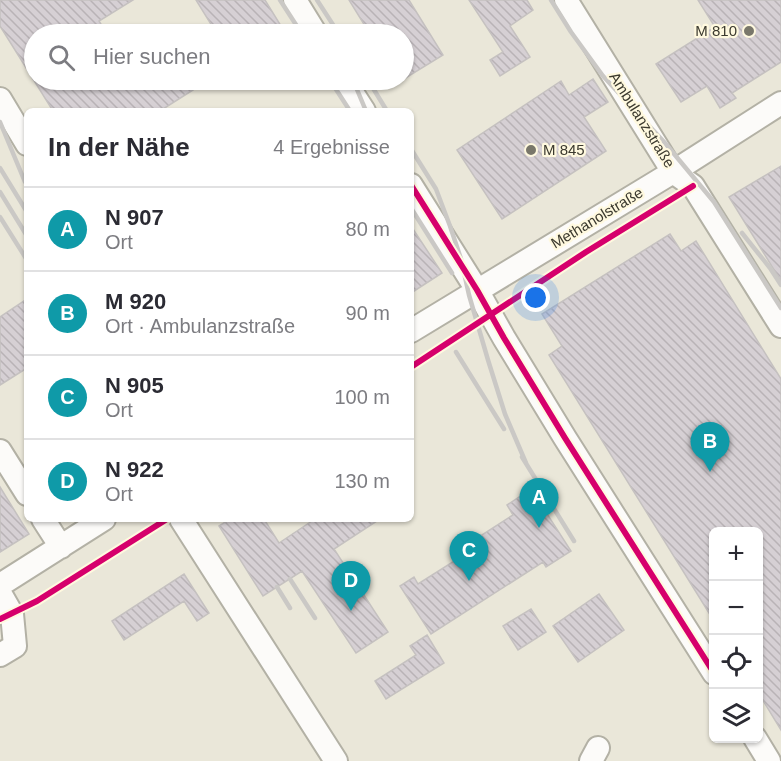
<!DOCTYPE html>
<html lang="de">
<meta charset="utf-8">
<style>
:root{--surface:#fff;--page:#f2f2f3;--text:#2b2b33;--muted:#7c7c81;--line:#e1e1e2;--accent:#79776a}
body{margin:0;font-family:Arial,sans-serif;background:var(--page);color:var(--text)}
.controls{position:absolute;right:18px;bottom:18px;display:grid;overflow:hidden;border-radius:9px;box-shadow:0 2px 4px #0004}
.controls button{width:54px;height:54px;display:grid;place-items:center;padding:0;border:0;border-bottom:2px solid var(--line);background:var(--surface);color:var(--text);font:30px sans-serif}
.you{position:absolute;left:536px;top:298px;width:21px;height:21px;margin:-15px;border:4px solid #fff;border-radius:50%;background:#1a73e8;box-shadow:0 0 0 9px #1a73e833}
.badge{display:grid;place-items:center;width:39px;height:39px;border-radius:50%;background:var(--accent);color:#fff;font-size:20px;font-weight:700}
.pin{position:absolute;translate:-50% -50px;filter:drop-shadow(0 2px 3px #0008)}
.pin::after{content:'';position:absolute;top:32px;width:21px;height:18px;background:inherit;clip-path:polygon(0 0,100% 0,50% 100%)}
.list{margin:0;padding:0;list-style:none}
h2{display:flex;justify-content:space-between;align-items:center;height:78px;margin:0;padding:0 24px;font-size:26px}
h2 small{font-size:20px;font-weight:400;color:var(--muted)}
.list li{display:grid;grid-template-columns:39px 1fr auto;gap:18px;align-items:center;box-sizing:border-box;height:84px;padding:0 24px;border-top:2px solid var(--line)}
.list b{display:block;font-size:22px;white-space:nowrap}
.list p{margin:0;font-size:20px;white-space:nowrap;color:var(--muted)}
.list em{font-size:20px;font-style:normal;color:var(--muted)}
.icon{flex:none;width:33px;height:33px;fill:none;stroke:currentColor;stroke-width:2;stroke-linecap:round;stroke-linejoin:round}
.map{position:relative;flex:none;width:781px;height:761px;overflow:hidden}
.search{position:absolute;background:var(--surface);box-shadow:0 2px 4px #0004;left:24px;top:24px;width:390px;height:66px;display:flex;align-items:center;gap:15px;box-sizing:border-box;padding:0 21px;border-radius:33px;color:var(--muted);font-size:22px}
.panel{position:absolute;background:var(--surface);box-shadow:0 2px 4px #0004;left:24px;top:108px;width:390px;height:414px;border-radius:9px}
.map>svg:first-child{display:block}
.building{fill:url(#building-back-hatch);stroke:#c5c1c0;stroke-width:1.5}
.lines{fill:none;stroke-linecap:round;stroke-linejoin:round}
.minor-casing{stroke:#b3b1a5;stroke-width:26}
.minor{stroke:#fcfbf9;stroke-width:22}
.rail{stroke:#cac8c5;stroke-width:4.5}
.cycleway-casing{stroke:#fff9df;stroke-width:10}
.cycleway{stroke:#d6006c;stroke-width:6}
.poi-dot{fill:#79776a;stroke:#fff9df;stroke-width:2}
.labels{text-anchor:middle;stroke-width:4.5;stroke-linejoin:round;paint-order:stroke}
.poi-label{font-size:15px;fill:#3c3a2f;stroke:#fff9df;text-anchor:end}
.street-label{font-size:15px;fill:#3c3a2f;stroke:#fff9df}
</style>
<div class="map">
<svg width="781" height="761" viewBox="0 0 781 761">
<defs>
<pattern id="building-back-hatch" width="6" height="6" patternUnits="userSpaceOnUse" patternTransform="scale(1.5)"><rect width="6" height="6" fill="#d6d0d4"/><path d="M-1 5l2 2M0 0l6 6M5-1l2 2" fill="none" stroke="#b9b3b6"/></pattern>
</defs>
<rect width="100%" height="100%" fill="#eae7d9"/>
<path class="building" d="M0 0H133L99 21 107 34H34V80H186L193 90 160 111H53L0 26Z
M196 0H265L286 34H217Z
M349 0H409L443 55 404 79V34H370Z
M469 0H527L533 10 510 26 530 57 500 76 490 60 503 52Z
M698 0H781V62L732 93 736 98 720 108 707 86 681 102 656 64 715 27Z
M593 79 608 102 584 117 606 151 502 219 457 150 561 81 569 95Z
M781 166V281L729 197Z
M411 226 442 273 411 293Z
M670 234 681 251 696 241 781 379V730L759 694V531H714V621L549 355 562 346 542 314Z
M27 299V368L0 385V317Z
M0 487 29 534 0 552Z
M531 489 571 551 546 567 543 562 431 634 400 586 414 577 418 584 475 548 471 542 513 515 507 505Z
M230 519H264L279 543 315 519H380L334 549 388 632 356 653 302 571 263 596 219 526Z
M184 574 209 613 197 621 184 601 124 640 112 621Z
M599 594 624 630 578 662 553 626Z
M531 609 546 632 518 650 503 626Z
M427 635 444 663 386 699 375 681 416 655 410 646Z"/>
<g class="lines">
<g class="minor-casing">
<path id="minor" d="M295 0 316 34
M566 0 673 172 693 186 781 326
M344 80 364 111
M0 99 27 144
M411 185 477 290 504 338 565 438 714 673
M411 331 673 172 781 103
M0 451 27 494
M43 519 61 547
M181 519 336 761
M0 585 104 519
M0 593 12 614 15 646 0 655
M755 738 769 761
M591 761 598 748"/>
</g>
<use href="#minor" class="minor"/>
<path class="rail" d="M280 0 302 34
M317 0 339 34
M551 0 571 32 603 76 665 143 714 202 781 308
M330 80 350 111
M353 80 366 111
M368 80 387 111
M0 122 25 182
M411 149 436 189 450 226 461 259 469 295 488 360 505 414 526 463
M0 168 27 212
M0 192 27 236
M411 208 452 273
M0 217 27 260
M742 233 770 268 781 285
M456 352 504 429
M522 457 574 541
M290 579 315 618
M277 587 290 608"/>
<g class="cycleway-casing">
<path id="cycleway" d="M411 185 477 290 504 338 565 438 714 673
M411 367 586 252 693 186
M0 619 37 601 167 519"/>
</g>
<use href="#cycleway" class="cycleway"/>
</g>
<g class="poi-dot">
<circle cx="749" cy="31" r="6"/>
<circle cx="531" cy="150" r="6"/>
</g>
<g class="labels">
<g class="poi-label">
<text x="737" y="36">M 810</text>
<text x="543" y="155" text-anchor="start">M 845</text>
</g>
<g class="street-label">
<text transform="translate(642 120) rotate(58)" y="5">Ambulanzstraße</text>
<text transform="translate(597 218) rotate(-31)" y="5">Methanolstraße</text>
</g>
</g>
</svg>
<div class="controls">
<button>+</button>
<button>−</button>
<button><svg class="icon" aria-label="locate" viewBox="0 0 24 24"><circle cx="12" cy="12" r="6"/><path d="M12 2v4M12 18v4M2 12h4M18 12h4"/></svg></button>
<button><svg class="icon" aria-label="layers" viewBox="0 0 24 24"><path d="M12 4l9 5-9 5-9-5zM3 14l9 5 9-5"/></svg></button>
</div>
<div class="you"></div>
<div class="pin badge" style="left:539px;top:528px;background:#0f9aa8">A</div>
<div class="pin badge" style="left:710px;top:472px;background:#0f9aa8">B</div>
<div class="pin badge" style="left:469px;top:581px;background:#0f9aa8">C</div>
<div class="pin badge" style="left:351px;top:611px;background:#0f9aa8">D</div>
<div class="search"><svg class="icon" aria-label="search" viewBox="0 0 24 24"><circle cx="10" cy="10" r="6"/><path d="M15 15l6 6"/></svg>Hier suchen</div>
<section class="panel">
<h2>In der Nähe<small>4 Ergebnisse</small></h2>
<ul class="list">
<li><span class="badge" style="background:#0f9aa8">A</span><div><b>N 907</b><p>Ort</p></div><em>80 m</em></li>
<li><span class="badge" style="background:#0f9aa8">B</span><div><b>M 920</b><p>Ort · Ambulanzstraße</p></div><em>90 m</em></li>
<li><span class="badge" style="background:#0f9aa8">C</span><div><b>N 905</b><p>Ort</p></div><em>100 m</em></li>
<li><span class="badge" style="background:#0f9aa8">D</span><div><b>N 922</b><p>Ort</p></div><em>130 m</em></li>
</ul>
</section>
</div>
